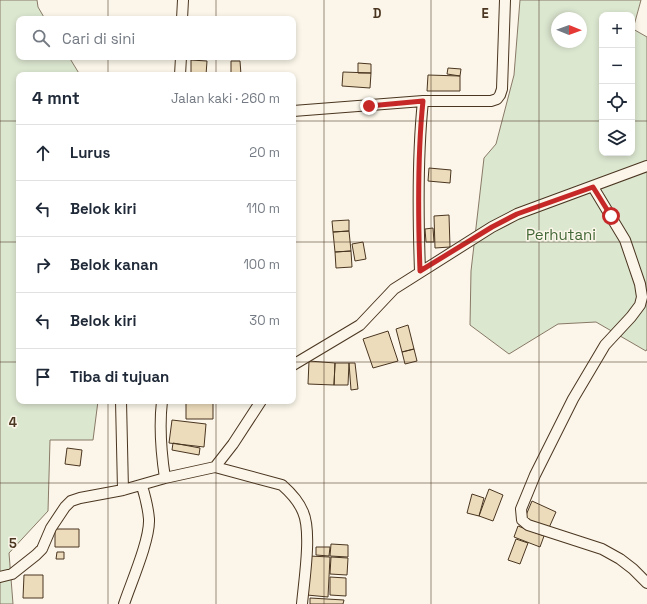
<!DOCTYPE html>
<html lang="id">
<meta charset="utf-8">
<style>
:root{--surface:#fff;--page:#f2f2f3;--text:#1f2937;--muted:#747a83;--line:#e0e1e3}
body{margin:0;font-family:"Space Grotesk",sans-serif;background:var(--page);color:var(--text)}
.controls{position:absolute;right:12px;top:12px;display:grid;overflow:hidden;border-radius:8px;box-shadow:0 2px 6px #0003}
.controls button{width:36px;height:36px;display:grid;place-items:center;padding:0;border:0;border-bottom:1px solid var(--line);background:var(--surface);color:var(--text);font:20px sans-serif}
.compass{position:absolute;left:551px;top:12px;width:36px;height:36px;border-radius:50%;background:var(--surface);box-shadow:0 2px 6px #0003;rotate:91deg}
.stop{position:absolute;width:12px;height:12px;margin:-9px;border:3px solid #c62828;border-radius:50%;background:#fff}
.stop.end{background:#c62828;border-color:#fff;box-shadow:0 1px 4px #0008}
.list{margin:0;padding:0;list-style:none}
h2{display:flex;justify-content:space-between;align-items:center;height:52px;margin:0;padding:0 16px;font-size:17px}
h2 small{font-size:13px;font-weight:400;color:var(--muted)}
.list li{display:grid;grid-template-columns:26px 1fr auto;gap:12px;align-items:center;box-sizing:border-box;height:56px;padding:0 16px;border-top:1px solid var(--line)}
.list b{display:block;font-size:15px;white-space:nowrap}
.list em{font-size:13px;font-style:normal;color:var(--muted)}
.icon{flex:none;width:22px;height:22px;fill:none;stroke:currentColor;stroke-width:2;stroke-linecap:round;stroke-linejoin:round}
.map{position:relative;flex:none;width:647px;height:604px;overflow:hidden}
.search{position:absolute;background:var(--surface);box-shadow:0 2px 6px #0003;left:16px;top:16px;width:280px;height:44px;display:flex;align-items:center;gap:10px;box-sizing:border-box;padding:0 14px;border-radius:8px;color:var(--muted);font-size:15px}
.panel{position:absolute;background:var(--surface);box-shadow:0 2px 6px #0003;left:16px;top:72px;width:280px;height:332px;border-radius:8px}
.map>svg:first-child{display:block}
.green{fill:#dce7d0;stroke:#887966;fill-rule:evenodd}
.building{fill:#ecdcbc;stroke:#4a3520}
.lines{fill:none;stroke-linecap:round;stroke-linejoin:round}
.minor-casing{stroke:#4a3520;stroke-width:12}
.minor{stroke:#fbf6e9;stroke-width:10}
.route{stroke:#c62828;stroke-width:5}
.grid{fill:none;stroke:#4a3520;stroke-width:1;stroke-opacity:0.55}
.labels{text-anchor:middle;stroke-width:3;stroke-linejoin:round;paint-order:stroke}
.park-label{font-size:15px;fill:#436837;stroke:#fbf6e9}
.grid-label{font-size:13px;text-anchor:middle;font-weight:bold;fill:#4a3520;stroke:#fbf6e9;stroke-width:3;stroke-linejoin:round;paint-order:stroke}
</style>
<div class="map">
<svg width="647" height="604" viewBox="0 0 647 604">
<rect width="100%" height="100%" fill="#fbf6e9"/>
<path class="green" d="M0 0H37L38 7 45 19H19V57H69L80 75H19V401H98L93 440H50L48 511 9 553 13 604H0Z
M520 0H641L633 29 647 37V349L646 351 596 322 558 324 509 354 470 325 471 271 484 158 496 144 514 75ZM602 15H632V153H602ZM557 18H581V42H557Z"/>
<path class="building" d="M191 60 207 61 206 75H191Z
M231 61H240L241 75H231Z
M358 63 371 64V73H358Z
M448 68 461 69 460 76 447 74Z
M343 72 371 73 370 88 342 86Z
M428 75 460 76V91H427Z
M429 168 451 170 450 183 428 181Z
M449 215 450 247 435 248 434 216Z
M349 220V231L333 232 332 221Z
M433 228 434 242H426L425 229Z
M349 231 351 251 335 252 333 232Z
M363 242 366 259 355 261 352 244Z
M351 251 352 267 336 268 335 252Z
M408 325 414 349 402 352 396 329Z
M388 331 398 361 373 368 363 339Z
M414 349 417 361 405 364 402 352Z
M309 361 335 363 334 385 308 384Z
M335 363H349L348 385H334Z
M349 363H355L358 389 351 390Z
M186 401H213V419H186Z
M172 420 206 424 204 447 169 443Z
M173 443 200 448 199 455 172 450Z
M67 448 82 450 80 466 65 464Z
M489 489 503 495 493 521 479 516Z
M472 494 484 498 479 516 467 513Z
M532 501 556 512 548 530 524 520Z
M518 526 544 536 540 547 514 537Z
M55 529H79V547H55Z
M516 539 528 543 520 564 508 560Z
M331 544 348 545V557L330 556Z
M316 547H330L329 556 316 555Z
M57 552H64V559H56Z
M309 556 330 557 328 597 307 595Z
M331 557 348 558 347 575 330 574Z
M24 575H43V598H23Z
M330 577 346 578V596L330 595Z
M310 598 344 600 343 604H310Z"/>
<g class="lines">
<g class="minor-casing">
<path id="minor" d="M182 19 183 0
M180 75 181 57
M293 111 423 101H491L497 99 500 95 502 89 505 0
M593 187 625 240 640 284 642 297 640 305 631 317 605 345 573 399 535 475 521 509 522 520 528 525 602 549 620 559 633 569 647 583
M420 271C418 215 417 158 423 101
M293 365 360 325 394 289 492 227 517 214 647 166
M121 401 123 490
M162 401C159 427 161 452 165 478
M215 467 282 485C290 492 299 502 303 512 312 532 304 581 302 604
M0 577 12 574 36 555 42 549 51 528 65 507 71 501 80 498 123 490 165 478 215 467 233 444 261 401
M124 604C131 583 150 540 149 519 148 507 145 496 142 486"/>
</g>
<use href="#minor" class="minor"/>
</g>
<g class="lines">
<path class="route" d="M369 106 423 101C417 158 418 215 420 271L492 227 517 214 593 187 611 216"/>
</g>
<path class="grid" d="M108 0V19M216 0V19M324 0V604M431 0V604M539 0V604M108 57V75M216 57V75M0 121H19M293 121H602M632 121H647M0 242H19M293 242H647M0 362H19M293 362H647M108 401V604M216 401V604M0 483H647"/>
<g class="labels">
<g class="park-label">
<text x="561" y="240">Perhutani</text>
</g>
</g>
<g class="grid-label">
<text x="377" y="18">D</text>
<text x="485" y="18">E</text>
<text x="13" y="427">4</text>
<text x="13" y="548">5</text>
</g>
</svg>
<div class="controls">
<button>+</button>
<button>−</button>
<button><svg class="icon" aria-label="locate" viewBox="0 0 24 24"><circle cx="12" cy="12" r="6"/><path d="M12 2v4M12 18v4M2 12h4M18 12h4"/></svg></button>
<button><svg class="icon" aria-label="layers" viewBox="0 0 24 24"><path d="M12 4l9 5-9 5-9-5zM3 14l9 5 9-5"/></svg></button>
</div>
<svg class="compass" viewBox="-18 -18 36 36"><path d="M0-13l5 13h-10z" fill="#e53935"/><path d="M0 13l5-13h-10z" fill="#747a83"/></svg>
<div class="stop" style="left:611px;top:216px"></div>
<div class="stop end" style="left:369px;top:106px"></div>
<div class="search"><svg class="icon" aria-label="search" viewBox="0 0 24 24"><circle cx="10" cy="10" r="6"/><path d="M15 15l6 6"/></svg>Cari di sini</div>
<section class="panel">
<h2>4 mnt<small>Jalan kaki · 260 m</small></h2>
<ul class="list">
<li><svg class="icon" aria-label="ahead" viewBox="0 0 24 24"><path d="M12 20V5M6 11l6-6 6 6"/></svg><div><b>Lurus</b></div><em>20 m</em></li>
<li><svg class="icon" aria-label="left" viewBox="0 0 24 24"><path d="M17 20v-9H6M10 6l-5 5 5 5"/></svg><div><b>Belok kiri</b></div><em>110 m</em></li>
<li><svg class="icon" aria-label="right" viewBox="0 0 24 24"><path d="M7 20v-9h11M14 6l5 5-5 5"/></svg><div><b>Belok kanan</b></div><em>100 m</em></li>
<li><svg class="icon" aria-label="left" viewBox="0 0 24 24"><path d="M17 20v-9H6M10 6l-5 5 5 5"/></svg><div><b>Belok kiri</b></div><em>30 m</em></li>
<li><svg class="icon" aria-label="arrive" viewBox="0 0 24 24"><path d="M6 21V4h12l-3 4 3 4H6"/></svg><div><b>Tiba di tujuan</b></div></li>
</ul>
</section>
</div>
